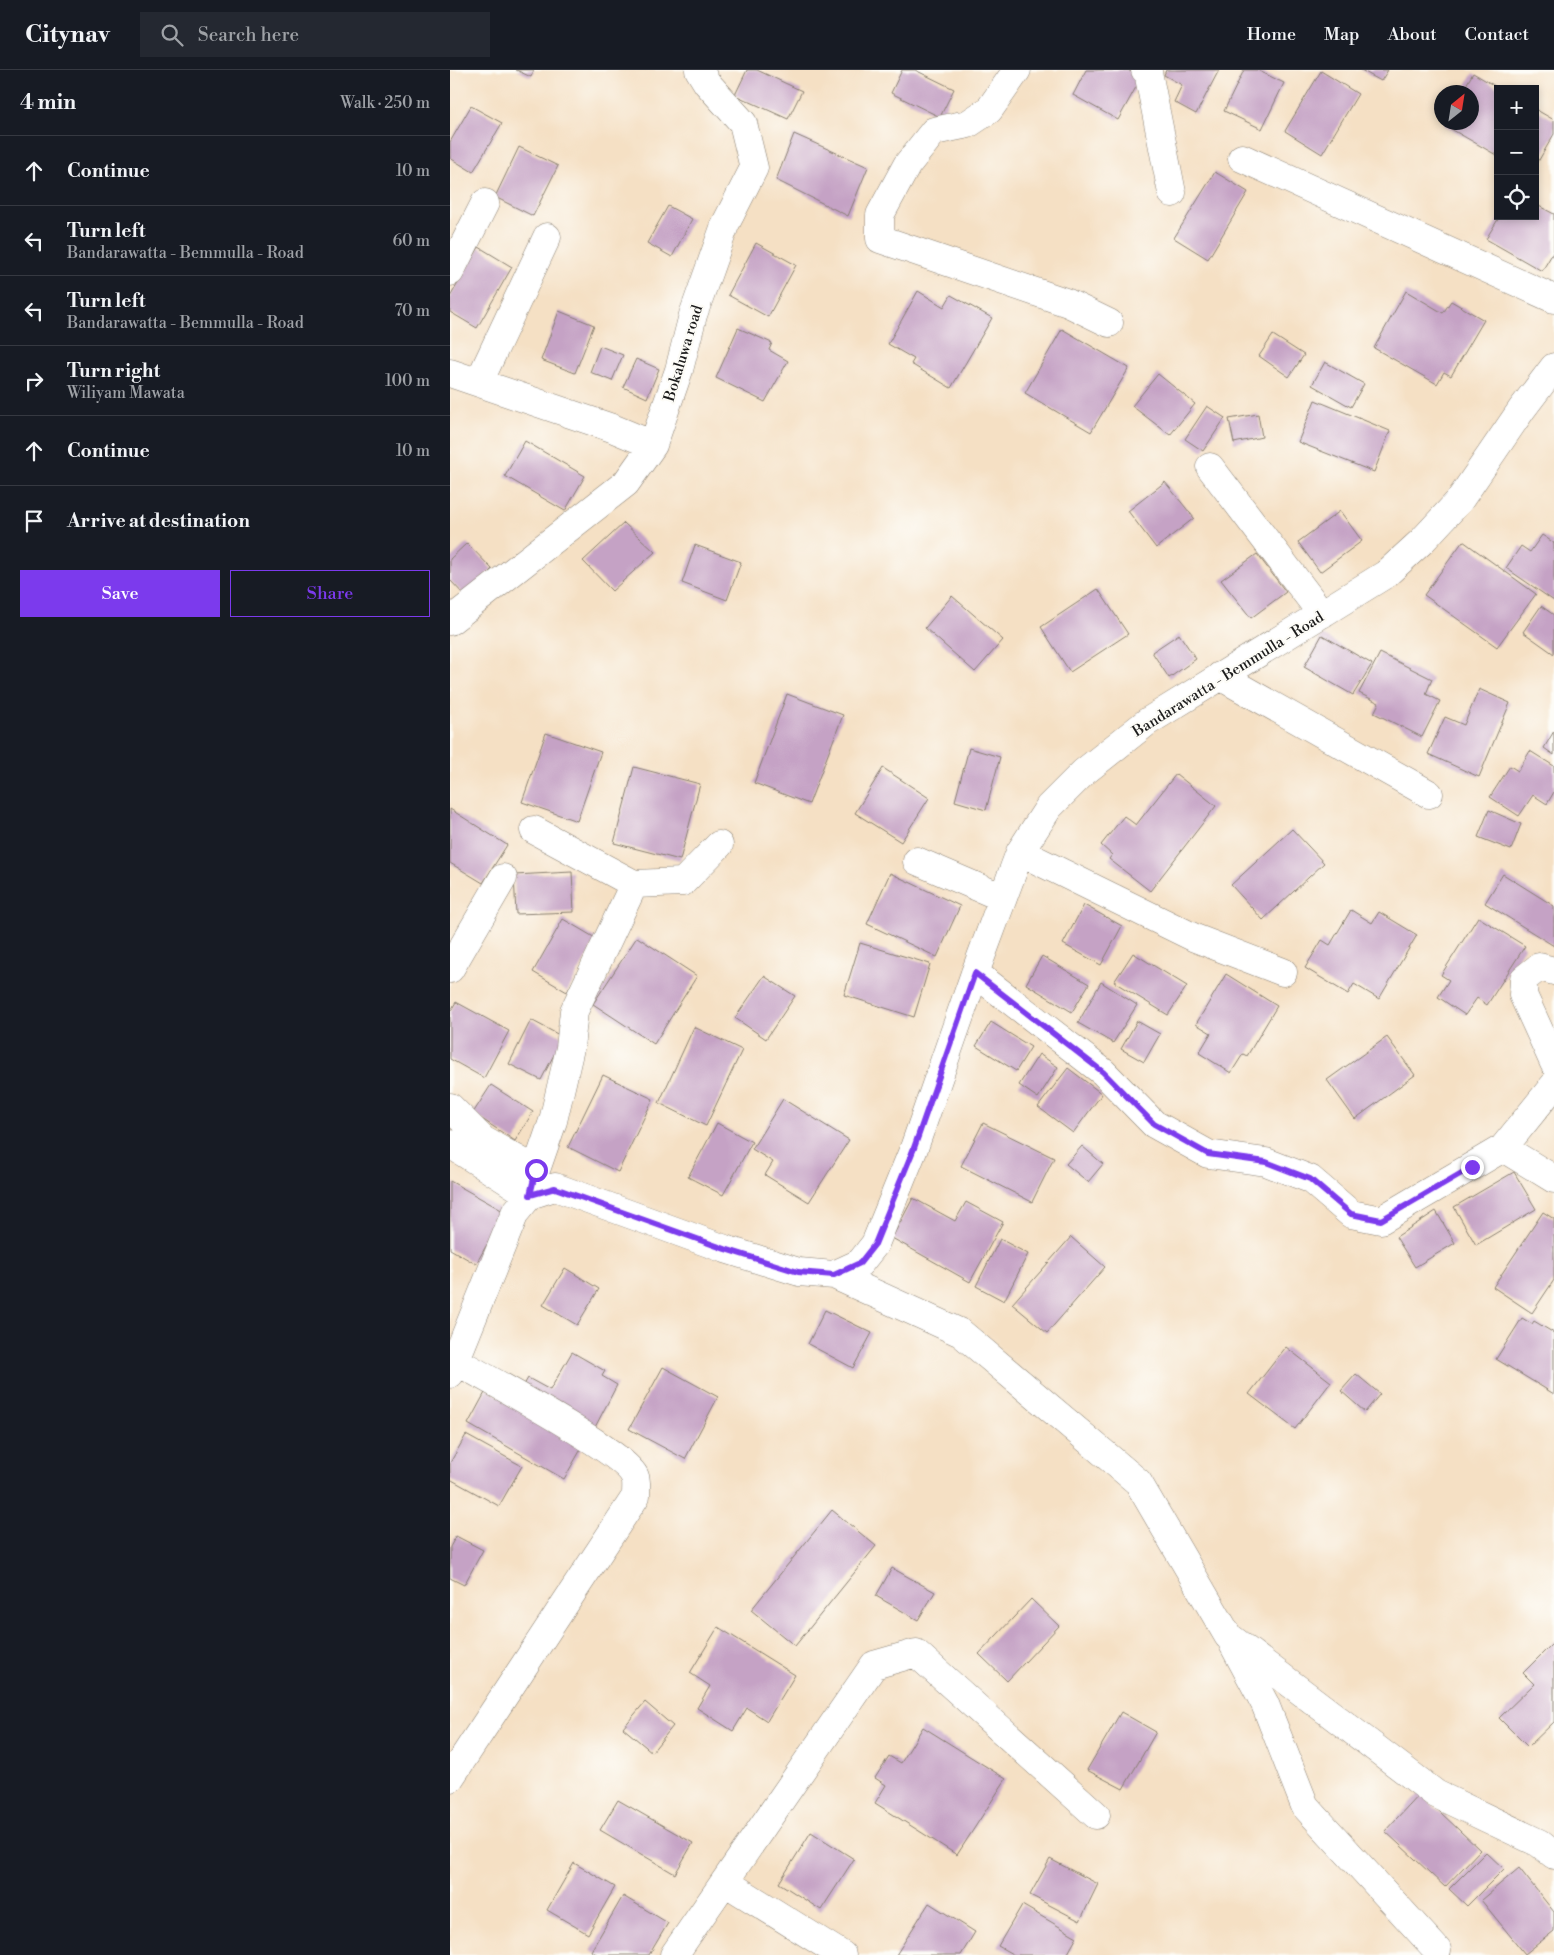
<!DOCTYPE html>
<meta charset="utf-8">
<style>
:root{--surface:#171b24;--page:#242831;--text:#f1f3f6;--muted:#9ea1a6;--line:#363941;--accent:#7c3aed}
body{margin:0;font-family:"Libre Bodoni",serif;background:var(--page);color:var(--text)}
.controls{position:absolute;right:15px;top:15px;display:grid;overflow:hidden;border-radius:0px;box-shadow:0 2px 8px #0003}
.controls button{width:45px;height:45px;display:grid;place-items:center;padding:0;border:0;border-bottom:1px solid var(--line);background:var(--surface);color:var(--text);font:25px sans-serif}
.compass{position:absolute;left:984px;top:15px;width:45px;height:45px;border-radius:50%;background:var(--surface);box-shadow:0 2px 8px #0003;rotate:30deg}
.stop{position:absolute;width:15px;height:15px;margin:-11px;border:4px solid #7c3aed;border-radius:50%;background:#fff}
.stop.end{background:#7c3aed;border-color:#fff;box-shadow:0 1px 5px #0008}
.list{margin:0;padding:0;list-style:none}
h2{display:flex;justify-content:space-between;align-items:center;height:65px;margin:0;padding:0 20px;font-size:21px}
h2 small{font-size:16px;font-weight:400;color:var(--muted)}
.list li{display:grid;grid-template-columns:32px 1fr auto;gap:15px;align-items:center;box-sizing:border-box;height:70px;padding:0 20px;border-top:1px solid var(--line)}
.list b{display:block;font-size:19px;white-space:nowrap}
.list p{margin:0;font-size:16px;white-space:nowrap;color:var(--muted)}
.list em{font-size:16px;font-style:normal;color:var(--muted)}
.actions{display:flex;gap:10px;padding:15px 20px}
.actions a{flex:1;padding:11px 0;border:1px solid var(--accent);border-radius:0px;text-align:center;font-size:18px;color:var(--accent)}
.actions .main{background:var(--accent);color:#fff}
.icon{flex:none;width:28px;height:28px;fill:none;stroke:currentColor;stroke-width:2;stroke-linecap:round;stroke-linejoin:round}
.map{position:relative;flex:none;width:1104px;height:1885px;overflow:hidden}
header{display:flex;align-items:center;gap:30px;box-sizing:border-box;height:70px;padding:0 25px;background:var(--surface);border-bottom:1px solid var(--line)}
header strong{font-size:24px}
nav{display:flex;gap:28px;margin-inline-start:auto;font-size:18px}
.search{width:350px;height:45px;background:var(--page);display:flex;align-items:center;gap:12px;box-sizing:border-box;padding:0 18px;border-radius:0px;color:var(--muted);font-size:19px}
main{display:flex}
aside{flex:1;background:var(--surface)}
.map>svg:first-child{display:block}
.building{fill:#c5a2c5}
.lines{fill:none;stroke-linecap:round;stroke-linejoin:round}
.minor-casing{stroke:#887e70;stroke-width:29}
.minor{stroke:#fff;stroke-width:28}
.route{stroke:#7c3aed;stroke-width:6}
.labels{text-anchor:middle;stroke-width:4.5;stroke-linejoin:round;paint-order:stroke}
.street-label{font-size:15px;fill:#1c1c1c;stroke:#fdfcf7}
</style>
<header>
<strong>Citynav</strong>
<div class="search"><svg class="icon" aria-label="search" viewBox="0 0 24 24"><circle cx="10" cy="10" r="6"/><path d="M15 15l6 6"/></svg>Search here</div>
<nav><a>Home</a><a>Map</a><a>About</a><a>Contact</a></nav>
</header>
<main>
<aside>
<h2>4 min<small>Walk · 250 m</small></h2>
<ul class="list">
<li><svg class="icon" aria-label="ahead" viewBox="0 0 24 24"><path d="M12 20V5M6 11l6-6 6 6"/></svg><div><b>Continue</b></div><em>10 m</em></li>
<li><svg class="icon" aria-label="left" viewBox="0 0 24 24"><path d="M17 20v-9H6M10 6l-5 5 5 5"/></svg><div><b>Turn left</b><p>Bandarawatta - Bemmulla - Road</p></div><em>60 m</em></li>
<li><svg class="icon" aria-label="left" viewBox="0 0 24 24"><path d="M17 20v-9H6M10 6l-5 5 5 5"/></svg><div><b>Turn left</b><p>Bandarawatta - Bemmulla - Road</p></div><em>70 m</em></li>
<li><svg class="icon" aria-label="right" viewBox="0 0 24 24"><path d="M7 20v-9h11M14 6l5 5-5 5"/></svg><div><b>Turn right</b><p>Wiliyam Mawata</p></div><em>100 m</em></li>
<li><svg class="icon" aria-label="ahead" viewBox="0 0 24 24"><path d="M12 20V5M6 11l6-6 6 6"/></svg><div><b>Continue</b></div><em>10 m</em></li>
<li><svg class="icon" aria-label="arrive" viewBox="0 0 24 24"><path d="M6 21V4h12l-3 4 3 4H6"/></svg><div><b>Arrive at destination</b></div></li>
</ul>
<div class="actions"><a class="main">Save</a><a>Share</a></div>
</aside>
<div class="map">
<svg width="1104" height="1885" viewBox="0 0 1104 1885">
<rect width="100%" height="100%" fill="#fdfcf7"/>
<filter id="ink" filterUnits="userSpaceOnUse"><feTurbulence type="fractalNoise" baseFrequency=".02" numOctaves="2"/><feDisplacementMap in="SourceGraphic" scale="10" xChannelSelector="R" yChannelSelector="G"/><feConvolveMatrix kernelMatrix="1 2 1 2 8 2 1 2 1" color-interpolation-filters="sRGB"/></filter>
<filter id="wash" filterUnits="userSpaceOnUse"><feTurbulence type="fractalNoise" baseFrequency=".0096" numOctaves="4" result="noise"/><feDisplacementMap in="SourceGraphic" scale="20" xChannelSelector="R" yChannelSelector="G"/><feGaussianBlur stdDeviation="1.12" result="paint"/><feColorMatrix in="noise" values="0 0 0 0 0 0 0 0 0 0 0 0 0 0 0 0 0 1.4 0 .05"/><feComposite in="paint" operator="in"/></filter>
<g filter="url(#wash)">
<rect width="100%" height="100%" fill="#f5e0c4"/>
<g id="blocks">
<path class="building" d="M66 0H84L81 7Z
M297 0H307L352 21 338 49 285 25Z
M452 0H465L504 19 490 47 441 23Z
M636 0H678L691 8 668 50 623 25Z
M716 0H769L746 44 724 32 732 15 714 5Z
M794 0H807L834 13 812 59 774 41Z
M911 0H938L931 11Z
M871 1 908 24 872 84 835 61Z
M1023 3 1050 19H1048V86L994 55 995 52H1022V22H1012Z
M21 36 52 53 23 102 0 88V72Z
M1085 39 1104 50V64L1085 97Z
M344 64 418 97 398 146 326 110Z
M69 77 108 96 83 146 45 127Z
M765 102 798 122 758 189 724 168Z
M1085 134 1104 144V181L1092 201 1036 169 1050 146H1085Z
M218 136 242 149 222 187 197 173Z
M306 173 346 195 318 247 278 225Z
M29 177 62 197 27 258 0 242V227Z
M468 221 494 237 501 225 542 248 501 318 461 294 464 289 438 274Z
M956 221 993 243 1001 231 1034 250 1001 306 994 302 987 314 924 278Z
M109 241 144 255 125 303 91 290Z
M288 258 322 273 319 280 338 291 315 332 266 308Z
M612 259 679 298 641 362 575 323Z
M823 265 854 285 839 307 809 286Z
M150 276 173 285 162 311 140 302Z
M186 289 209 299 197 328 173 317Z
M875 292 914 314 901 337 862 315Z
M708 304 745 334 720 365 682 336Z
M865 330 940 361 924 402 848 372Z
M757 336 775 348 753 381 735 369Z
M808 344 812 367 784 373 779 349Z
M75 371 135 406 115 441 55 406Z
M715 412 744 448 706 478 678 441Z
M890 441 912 471 870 502 848 472Z
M174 453 205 482 162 521 133 491Z
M1092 465 1104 473V531L1056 498 1071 476 1080 482Z
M1013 471 1086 524 1047 577 974 525Z
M17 473 42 499 15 526 0 510V489Z
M245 475 291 492 277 530 232 513Z
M807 484 836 522 801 548 771 510Z
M648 519 678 564 620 602 591 557Z
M502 526 553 570 525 602 475 558Z
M1091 536 1104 545V584L1073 562Z
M729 564 746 589 719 608 702 582Z
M872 565 922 594 903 625 854 597Z
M930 583 982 609 976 624 990 631 972 667 924 643 929 633 909 623Z
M1029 619 1060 633 1029 707 978 684 995 647 1014 655Z
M337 624 393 645 359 734 304 713Z
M1104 661V685L1094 678Z
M96 663 151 682 127 751 72 732Z
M519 678 550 687 536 740 505 731Z
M1080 681 1104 696V722L1097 734 1083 725 1069 746 1040 727 1060 696 1068 701Z
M184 697 250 714 230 790 164 773Z
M433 698 479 728 451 772 405 743Z
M726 704 766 736 700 821 659 789 662 785 651 775 674 746 686 755Z
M0 739 57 775 33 813 0 793Z
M1039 740 1071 754 1061 780 1028 767Z
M842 759 874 793 813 850 781 815Z
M122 802 124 842 66 844 64 805Z
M440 803 510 836 487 887 417 854Z
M1053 804 1104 836V876L1035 833Z
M634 835 672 856 651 895 613 874Z
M901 840 922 853 929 842 967 865 929 929 904 914 898 924 855 898 872 870 880 875Z
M1028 847 1075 876 1037 935 1027 928 1015 945 988 927 999 910 991 905Z
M113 849 147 869 117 922 83 902Z
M187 867 247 906 204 974 143 934Z
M410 873 480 894 464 947 394 925Z
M683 883 737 916 718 945 664 912Z
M592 886 639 914 622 942 576 914Z
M776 904 827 936 797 986 793 984 781 1003 749 983 761 963 746 954Z
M314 906 345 926 316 969 285 948Z
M651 912 687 935 663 973 628 953Z
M6 932 59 961 34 1008 0 989V942Z
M81 950 113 967 91 1010 59 994Z
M687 951 710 964 694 992 671 979Z
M541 952 581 977 566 1001 526 976Z
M244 957 292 980 256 1056 209 1033Z
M937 967 965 1005 905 1049 877 1010Z
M589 984 608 997 588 1028 569 1015Z
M618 998 652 1024 623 1063 588 1037Z
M153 1005 203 1029 168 1102 118 1077Z
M41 1015 83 1042 65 1071 23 1043Z
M333 1029 399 1070 359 1132 315 1105 323 1092 302 1079Z
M267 1053 302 1072 273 1125 238 1107Z
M533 1053 604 1088 582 1132 511 1096Z
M632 1076 653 1094 638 1112 616 1094Z
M1064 1102 1086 1139 1026 1175 1004 1137Z
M0 1111 55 1142 26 1194 0 1179Z
M463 1128 505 1151 516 1132 553 1152 520 1212 442 1168Z
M986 1141 1005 1173 965 1197 946 1167Z
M1093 1142 1104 1149V1210L1082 1243 1043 1217Z
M621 1167 655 1197 597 1263 562 1234Z
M550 1169 578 1184 554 1231 526 1216Z
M115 1198 149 1219 127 1255 93 1235Z
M375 1240 422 1263 403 1298 358 1274Z
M1072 1248 1082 1254 1084 1251 1104 1263V1324L1046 1289Z
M836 1277 881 1312 845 1359 799 1324Z
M122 1282 155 1301 152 1306 167 1315 142 1363 70 1322 78 1308 100 1320Z
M213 1297 268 1327 235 1389 179 1359Z
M906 1304 930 1324 915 1342 891 1321Z
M37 1319 134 1374 114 1409 18 1354Z
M16 1365 72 1396 49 1436 0 1409V1393Z
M382 1440 426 1476 345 1576 301 1540Z
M6 1466 33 1480 14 1515 0 1508V1477Z
M442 1498 485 1522 468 1550 426 1526Z
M581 1529 609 1556 557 1611 529 1584Z
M268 1557 345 1605 317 1651 297 1638 283 1661 247 1638 260 1616 240 1603Z
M1104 1572V1652L1078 1677 1049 1648 1084 1614 1073 1603Z
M195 1632 223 1656 202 1682 173 1658Z
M671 1642 706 1662 673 1719 637 1700Z
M473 1657 556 1709 507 1785 425 1733 436 1715 425 1708 439 1686 451 1693Z
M970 1723 1030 1780 995 1817 935 1761Z
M168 1730 243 1773 225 1804 150 1760Z
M361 1762 404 1789 371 1840 329 1813Z
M1036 1782 1054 1799 1017 1836 999 1819Z
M600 1789 648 1814 630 1851 580 1825Z
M124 1793 165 1817 138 1864 97 1840Z
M1069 1798 1104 1842V1861L1075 1884 1031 1830Z
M173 1826 218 1853 199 1885H148L141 1881Z
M479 1833 525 1862 511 1885H446Z
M572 1835 627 1867 617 1885H564L548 1876Z"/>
</g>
</g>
<g filter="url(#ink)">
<use href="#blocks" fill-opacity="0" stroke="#887e70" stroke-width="1"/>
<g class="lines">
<g class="minor-casing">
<path id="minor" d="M567 0 539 40 518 54 484 61 457 95 430 145V169L618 233 659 253
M695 0 698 2 722 123
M792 88 1104 229
M0 202 35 133
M0 303 162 358 203 375 229 300 243 245 275 155 304 98 293 53 257 13 249 0
M29 312 97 167
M760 397 872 544
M0 551 176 413 203 375
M770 606 979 724
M570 782 745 868 833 902
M467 791 553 828
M184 814 233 812 269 775
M0 899 53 808
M1104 901 1089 897 1074 909 1073 925 1104 993
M525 903 653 1002 704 1054 758 1084 816 1092 860 1109 901 1144 931 1150 1053 1078 1104 1015
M0 1037 33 1070 86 1100
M0 1074 80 1125 86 1100 103 1051 120 978 124 941 184 814 84 760
M1053 1078 1104 1109
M384 1205 511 1263 688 1412 778 1566 986 1724 1089 1773 1104 1785
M0 1304 65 1143 80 1125 105 1117 275 1179 349 1202 384 1205 410 1193 425 1174 464 1078 525 903 570 782 599 737 634 702 697 652 936 504 972 471 1009 431 1072 339 1104 297
M783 1574 815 1634 855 1736 987 1880
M0 1708 186 1426C186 1420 187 1412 185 1407 176 1383 36 1308 6 1291
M275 1812 392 1885
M224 1885 424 1595 466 1583 646 1745"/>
</g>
<use href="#minor" class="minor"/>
</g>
</g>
<g class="lines" filter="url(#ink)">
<path class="route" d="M86 1100 80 1125 105 1118 275 1179 348 1202 384 1205 410 1193 425 1174 464 1078 525 903 653 1002 704 1054 758 1084 816 1092 860 1109 901 1144 931 1150 1022 1097"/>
</g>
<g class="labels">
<g class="street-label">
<text transform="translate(233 283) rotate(-73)" y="5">Bokaluwa road</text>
<text transform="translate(778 604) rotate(-32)" y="5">Bandarawatta - Bemmulla - Road</text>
</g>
</g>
</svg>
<div class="controls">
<button>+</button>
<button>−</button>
<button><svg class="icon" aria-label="locate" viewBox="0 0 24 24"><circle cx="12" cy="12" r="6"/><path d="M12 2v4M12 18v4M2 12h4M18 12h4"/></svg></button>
</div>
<svg class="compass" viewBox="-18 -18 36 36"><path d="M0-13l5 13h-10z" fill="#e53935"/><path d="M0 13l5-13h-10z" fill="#9ea1a6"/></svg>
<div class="stop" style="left:86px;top:1100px"></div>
<div class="stop end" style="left:1022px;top:1097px"></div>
</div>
</main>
